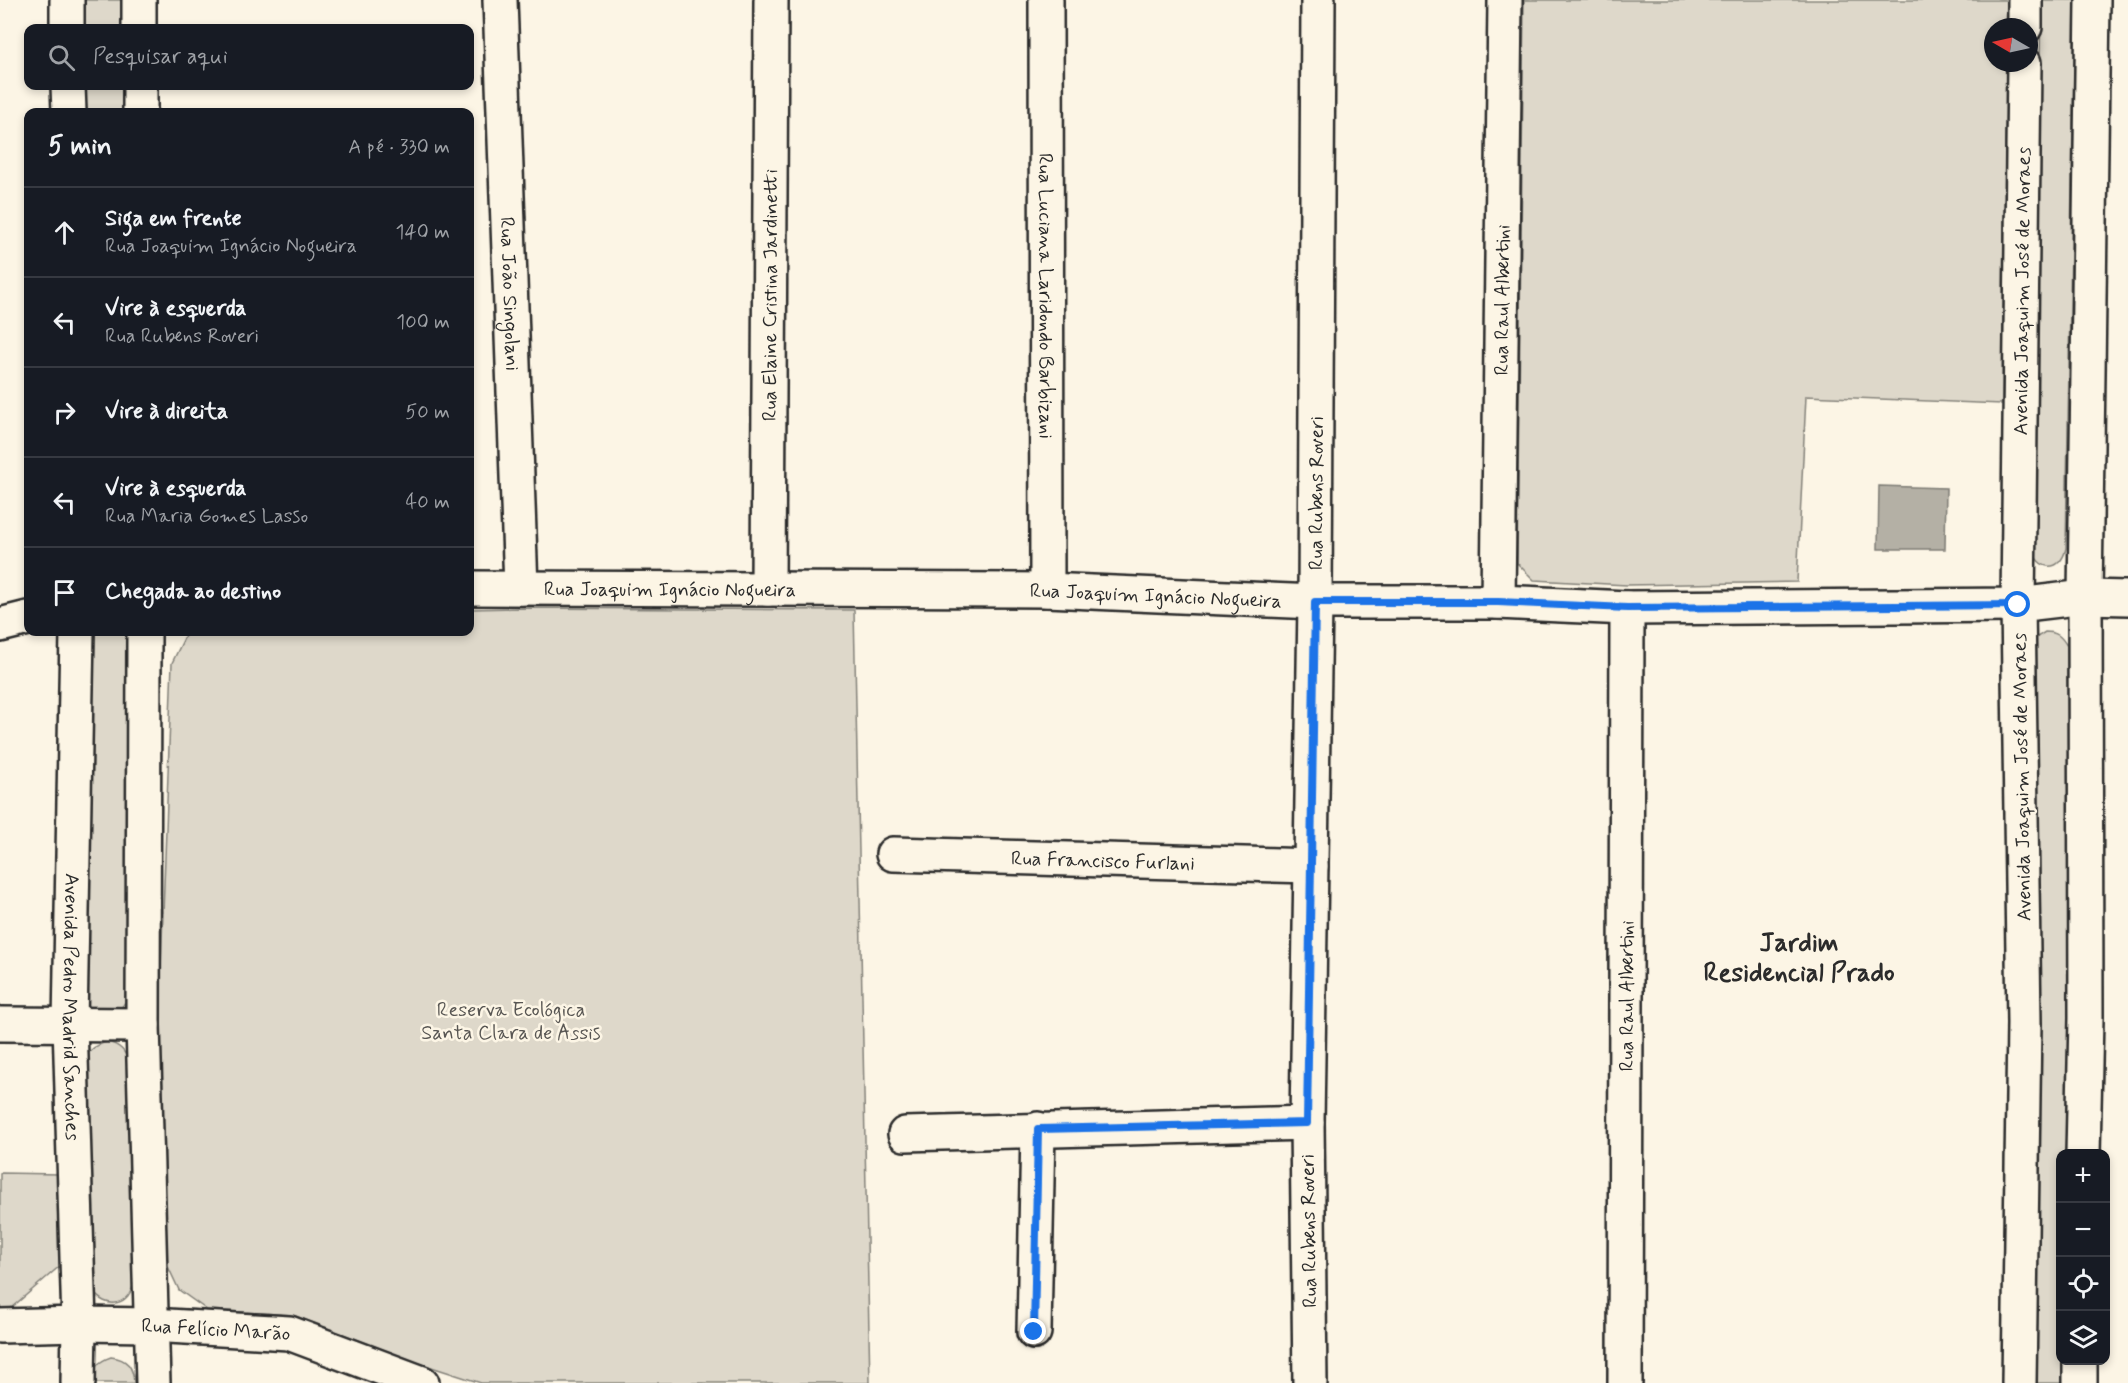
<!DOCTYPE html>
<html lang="pt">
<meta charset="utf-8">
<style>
:root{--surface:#171b24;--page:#242831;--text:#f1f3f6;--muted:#9ea1a6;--line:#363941}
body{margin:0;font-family:Mynerve,sans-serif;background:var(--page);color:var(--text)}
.controls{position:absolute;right:18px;bottom:18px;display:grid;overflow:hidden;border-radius:12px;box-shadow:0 3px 9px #0003}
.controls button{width:54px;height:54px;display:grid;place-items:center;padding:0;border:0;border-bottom:2px solid var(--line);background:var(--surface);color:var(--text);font:30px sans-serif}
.compass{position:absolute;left:1984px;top:18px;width:54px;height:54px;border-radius:50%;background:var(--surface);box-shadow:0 3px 9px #0003;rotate:279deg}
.stop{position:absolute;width:18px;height:18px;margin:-14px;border:4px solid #1a73e8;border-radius:50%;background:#fff}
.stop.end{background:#1a73e8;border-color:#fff;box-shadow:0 2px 6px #0008}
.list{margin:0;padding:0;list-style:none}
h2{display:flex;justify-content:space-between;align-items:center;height:78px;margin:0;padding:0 24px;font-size:26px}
h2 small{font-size:20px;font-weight:400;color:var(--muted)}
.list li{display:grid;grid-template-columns:39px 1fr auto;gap:18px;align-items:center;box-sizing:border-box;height:90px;padding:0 24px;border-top:2px solid var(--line)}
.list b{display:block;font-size:22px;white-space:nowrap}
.list p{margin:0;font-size:20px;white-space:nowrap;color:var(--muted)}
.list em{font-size:20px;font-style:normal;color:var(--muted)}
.icon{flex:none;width:33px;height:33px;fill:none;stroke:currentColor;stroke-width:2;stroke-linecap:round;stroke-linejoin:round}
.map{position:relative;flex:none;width:2128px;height:1383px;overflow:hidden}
.search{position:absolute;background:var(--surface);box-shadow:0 3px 9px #0003;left:24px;top:24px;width:450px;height:66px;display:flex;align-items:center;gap:15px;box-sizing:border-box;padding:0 21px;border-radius:12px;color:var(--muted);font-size:22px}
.panel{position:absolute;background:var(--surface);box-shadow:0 3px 9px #0003;left:24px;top:108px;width:450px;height:528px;border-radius:12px}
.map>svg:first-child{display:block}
.green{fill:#ded8ca;stroke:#84827a;stroke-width:1.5}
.water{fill:#b4b0a5;stroke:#7d7b74;stroke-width:1.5}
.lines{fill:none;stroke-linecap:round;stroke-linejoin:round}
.minor-casing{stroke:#2b2b2b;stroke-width:38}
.minor{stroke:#fcf5e5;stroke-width:33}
.route{stroke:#1a73e8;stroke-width:8}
.labels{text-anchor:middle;stroke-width:5;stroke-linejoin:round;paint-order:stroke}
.street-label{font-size:20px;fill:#2b2b2b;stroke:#fcf5e5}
.park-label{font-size:20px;fill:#585653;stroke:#fcf5e5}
.district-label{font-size:26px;font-weight:bold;fill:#2b2b2b;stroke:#fcf5e5}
</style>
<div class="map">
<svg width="2128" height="1383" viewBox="0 0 2128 1383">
<rect width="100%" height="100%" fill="#fcf5e5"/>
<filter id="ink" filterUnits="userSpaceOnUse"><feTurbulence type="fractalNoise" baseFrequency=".0167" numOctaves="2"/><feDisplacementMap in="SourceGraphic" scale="12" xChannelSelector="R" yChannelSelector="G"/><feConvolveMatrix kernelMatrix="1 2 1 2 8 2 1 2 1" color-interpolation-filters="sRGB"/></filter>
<g filter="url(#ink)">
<path class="green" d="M80 0H123L124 28H80Z
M1524 0H2007L2006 27H1993V63H2006L2002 404 1806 396 1797 582 1627 585 1534 580 1517 563Z
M2041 0H2075L2066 548C2061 573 2037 572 2032 547Z
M81 86H124V112H82Z
M520 608 854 610 870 1383H481L416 1362 293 1315 207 1310 179 1290 164 1258 159 1025 172 663 187 632H470V609Z
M91 632H126L128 634V992C124 1018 98 1021 84 1000Z
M2045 632C2057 632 2061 636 2067 646L2070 1017 2069 1153 2060 1154V1360L2067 1361 2066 1383H2033V645L2037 637Z
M107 1042C120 1045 126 1051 129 1064L134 1281C130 1306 106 1311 92 1290L84 1063C88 1050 94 1046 107 1042Z
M0 1173 59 1174 61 1265 11 1308 0 1309Z
M111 1357C128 1359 133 1367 134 1383H91C94 1368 96 1362 111 1357Z"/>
<path class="water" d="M1879 486 1946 488 1945 549H1878Z"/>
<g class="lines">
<g class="minor-casing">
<g id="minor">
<path d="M67 0V28"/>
<path d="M139 0V28"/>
<path id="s1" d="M500 0 521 588"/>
<path id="s2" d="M1046 0 1047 590"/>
<path d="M2025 27V0"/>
<path d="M68 86 69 112"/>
<path d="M140 86V112"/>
<path id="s3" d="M470 588 1047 590 1315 602H1498L1627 608 2018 605 2085 597 2128 598"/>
<path id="s4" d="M768 589 771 0"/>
<path id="s5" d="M1498 602 1505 0"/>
<path d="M0 625 28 618"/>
<path id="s6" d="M77 632 70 1024 79 1324 78 1383"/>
<path d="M144 632 143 1025 153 1383"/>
<path id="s7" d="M893 854 1311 866"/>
<path d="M0 1024 143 1025"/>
<path d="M905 1134 1307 1123"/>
<path d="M2083 1154 2086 1018 2085 597 2093 0"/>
<path id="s8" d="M0 1326 79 1324 151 1325 289 1333 422 1383"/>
<path d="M1034 1332 1038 1129"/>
<path id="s9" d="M1310 1383 1307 1123 1315 602 1318 0"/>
<path id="s10" d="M1625 1383 1627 608"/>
<path id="s11" d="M2019 1383 2024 1023 2018 605 2024 63"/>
<path d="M2080 1383V1360"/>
</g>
</g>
<use href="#minor" class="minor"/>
</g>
</g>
<g class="lines" filter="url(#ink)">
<path class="route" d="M1034 1332 1038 1129 1307 1123 1315 602H1498L1627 608 2018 605"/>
</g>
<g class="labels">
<g class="street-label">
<text dy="7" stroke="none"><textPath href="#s11" startOffset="1092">Avenida Joaquim José de Moraes</textPath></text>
<text dy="7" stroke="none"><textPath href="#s1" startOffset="294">Rua João Singolani</textPath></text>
<text dy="7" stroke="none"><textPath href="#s4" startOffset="294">Rua Elaine Cristina Jardinetti</textPath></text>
<text dy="7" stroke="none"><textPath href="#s2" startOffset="296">Rua Luciana Laridondo Barbizani</textPath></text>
<text dy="7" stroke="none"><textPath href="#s5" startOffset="302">Rua Raul Albertini</textPath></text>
<text dy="7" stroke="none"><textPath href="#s9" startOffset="890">Rua Rubens Roveri</textPath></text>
<text dy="7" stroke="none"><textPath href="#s3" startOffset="200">Rua Joaquim Ignácio Nogueira</textPath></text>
<text dy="7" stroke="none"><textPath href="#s3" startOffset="686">Rua Joaquim Ignácio Nogueira</textPath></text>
<text transform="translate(2021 777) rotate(-91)" y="7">Avenida Joaquim José de Moraes</text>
<text dy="7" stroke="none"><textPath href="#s7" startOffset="210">Rua Francisco Furlani</textPath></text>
<text dy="7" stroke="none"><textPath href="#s10" startOffset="387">Rua Raul Albertini</textPath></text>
<text dy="7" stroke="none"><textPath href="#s6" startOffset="375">Avenida Pedro Madrid Sanches</textPath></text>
<text transform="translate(1308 1231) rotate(-91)" y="7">Rua Rubens Roveri</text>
<text dy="7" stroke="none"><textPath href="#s8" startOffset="216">Rua Felício Marão</textPath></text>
</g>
<g class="park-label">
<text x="511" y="1016">Reserva Ecológica<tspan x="511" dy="23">Santa Clara de Assis</tspan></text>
</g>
<g class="district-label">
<text x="1799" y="951">Jardim<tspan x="1799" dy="30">Residencial Prado</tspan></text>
</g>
</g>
</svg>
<div class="controls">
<button>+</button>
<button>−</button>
<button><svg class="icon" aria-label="locate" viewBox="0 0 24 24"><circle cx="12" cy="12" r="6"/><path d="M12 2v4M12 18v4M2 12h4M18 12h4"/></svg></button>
<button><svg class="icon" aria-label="layers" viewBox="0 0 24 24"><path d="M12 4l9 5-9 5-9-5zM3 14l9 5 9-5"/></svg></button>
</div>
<svg class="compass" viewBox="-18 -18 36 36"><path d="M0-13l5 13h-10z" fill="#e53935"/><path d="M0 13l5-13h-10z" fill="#9ea1a6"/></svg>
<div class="stop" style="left:2018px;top:605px"></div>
<div class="stop end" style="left:1034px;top:1332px"></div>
<div class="search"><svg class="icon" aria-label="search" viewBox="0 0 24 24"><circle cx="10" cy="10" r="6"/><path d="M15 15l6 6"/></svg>Pesquisar aqui</div>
<section class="panel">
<h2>5 min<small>A pé · 330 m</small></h2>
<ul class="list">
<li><svg class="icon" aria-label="ahead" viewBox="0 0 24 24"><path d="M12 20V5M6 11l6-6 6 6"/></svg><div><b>Siga em frente</b><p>Rua Joaquim Ignácio Nogueira</p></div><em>140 m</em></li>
<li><svg class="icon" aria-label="left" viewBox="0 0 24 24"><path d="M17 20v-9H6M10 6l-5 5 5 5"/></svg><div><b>Vire à esquerda</b><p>Rua Rubens Roveri</p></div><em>100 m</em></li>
<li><svg class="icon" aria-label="right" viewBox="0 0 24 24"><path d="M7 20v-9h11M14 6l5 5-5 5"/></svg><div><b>Vire à direita</b></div><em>50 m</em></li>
<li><svg class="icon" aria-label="left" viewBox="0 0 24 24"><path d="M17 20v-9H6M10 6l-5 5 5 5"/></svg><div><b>Vire à esquerda</b><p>Rua Maria Gomes Lasso</p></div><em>40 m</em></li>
<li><svg class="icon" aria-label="arrive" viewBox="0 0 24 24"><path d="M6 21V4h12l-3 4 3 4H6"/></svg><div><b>Chegada ao destino</b></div></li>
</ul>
</section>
</div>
